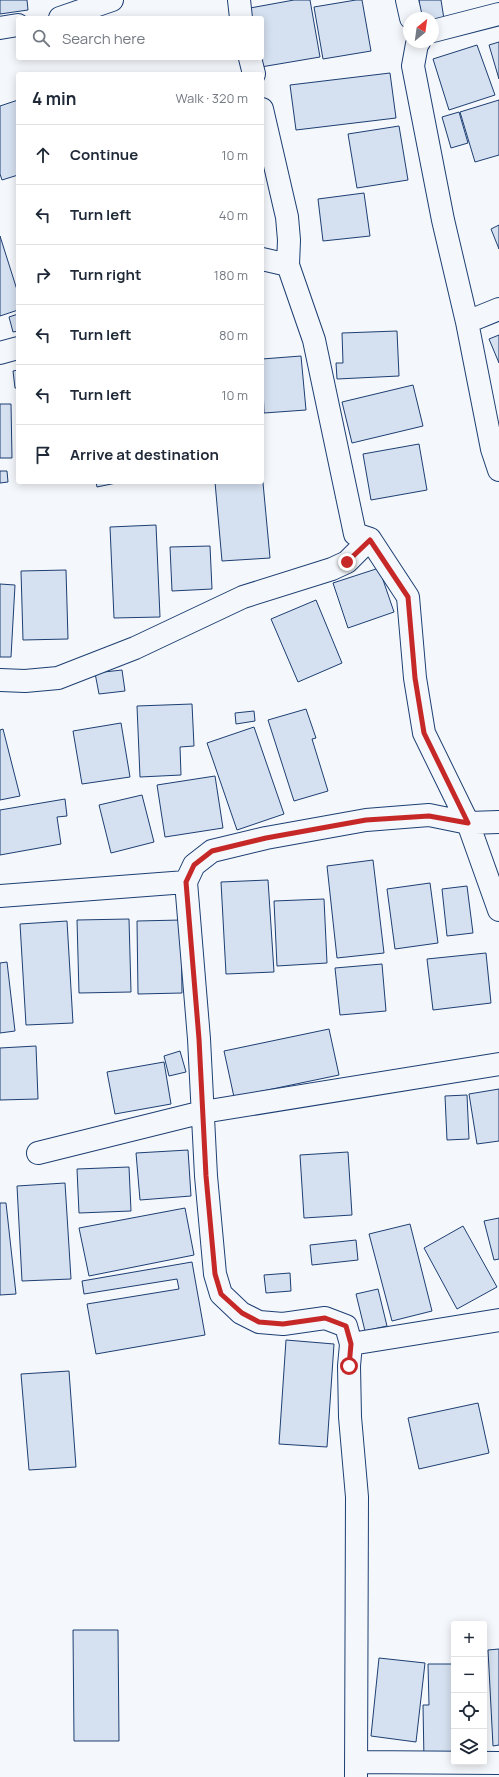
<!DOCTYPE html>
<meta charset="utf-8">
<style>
:root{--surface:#fff;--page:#f2f2f3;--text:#1f2937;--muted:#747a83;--line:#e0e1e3}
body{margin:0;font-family:Manrope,sans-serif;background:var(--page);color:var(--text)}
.controls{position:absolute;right:12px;bottom:12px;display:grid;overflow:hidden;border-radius:4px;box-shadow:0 2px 10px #0003}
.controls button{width:36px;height:36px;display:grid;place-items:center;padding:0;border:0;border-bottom:1px solid var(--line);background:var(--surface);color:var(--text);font:20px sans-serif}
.compass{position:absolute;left:403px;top:12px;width:36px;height:36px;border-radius:50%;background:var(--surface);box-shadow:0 2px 10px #0003;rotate:29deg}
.stop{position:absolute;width:12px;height:12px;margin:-9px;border:3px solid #c62828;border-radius:50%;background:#fff}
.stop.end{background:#c62828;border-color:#fff;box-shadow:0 1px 4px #0008}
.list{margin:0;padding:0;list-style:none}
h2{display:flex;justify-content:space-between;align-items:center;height:52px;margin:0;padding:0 16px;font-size:17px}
h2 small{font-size:13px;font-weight:400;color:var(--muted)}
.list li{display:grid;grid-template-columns:26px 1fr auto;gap:12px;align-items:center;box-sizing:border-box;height:60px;padding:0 16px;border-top:1px solid var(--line)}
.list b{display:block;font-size:15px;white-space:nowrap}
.list em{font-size:13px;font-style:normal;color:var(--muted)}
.icon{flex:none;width:22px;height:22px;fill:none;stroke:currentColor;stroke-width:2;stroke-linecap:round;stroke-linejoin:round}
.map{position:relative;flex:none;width:499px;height:1777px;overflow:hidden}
.search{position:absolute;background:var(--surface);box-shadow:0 2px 10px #0003;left:16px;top:16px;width:248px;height:44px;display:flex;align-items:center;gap:10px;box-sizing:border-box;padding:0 14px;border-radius:4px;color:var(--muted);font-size:15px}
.panel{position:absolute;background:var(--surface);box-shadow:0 2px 10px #0003;left:16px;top:72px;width:248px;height:412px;border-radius:4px}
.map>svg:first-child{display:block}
.building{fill:#d5e0f0;stroke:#1d3f73}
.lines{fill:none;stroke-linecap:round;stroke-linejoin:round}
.minor-casing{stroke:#1d3f73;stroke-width:24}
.minor{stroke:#f4f7fb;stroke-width:22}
.route{stroke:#c62828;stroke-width:5}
</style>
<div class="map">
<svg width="499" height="1777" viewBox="0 0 499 1777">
<rect width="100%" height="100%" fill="#f4f7fb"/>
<path class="building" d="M0 0H27L28 10 0 14Z
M294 0H310L320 57 261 67 259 58H262V18H252L250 8Z
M356 0H362L371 51 323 59 314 7Z
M419 0H441L444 19 433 21V18H421Z
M499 42V79L489 45Z
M477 45 495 95 449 110 433 59Z
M390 73 396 118 296 130 290 85Z
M18 100V175L2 180 0 174V106Z
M499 100V155L475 162 460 112Z
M459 112 468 143 451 148 442 117Z
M399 126 408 180 357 188 348 134Z
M364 193 370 236 323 241 318 199Z
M499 225V249L491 229Z
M0 236 18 293V310L0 316Z
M18 314V331L13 332 9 317Z
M397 331 399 376 337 379 336 363H343L342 333Z
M499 335V363L489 339Z
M301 356 306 410 264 413 262 359Z
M18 370V388H15L13 371Z
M413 385 423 426 352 443 342 402Z
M0 404H11L12 458H0Z
M419 444 427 490 371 500 363 454Z
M0 471H7L8 482 0 483Z
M262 472 270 558 222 561 215 482H262Z
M96 482H121L97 487Z
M156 525 160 617 114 618 110 527Z
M210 546 212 589 172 591 170 547Z
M379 568 394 612 348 628 333 583Z
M66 570 68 639 23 640 21 571Z
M0 584 15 585 11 657H0Z
M316 600 342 663 298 682 271 619Z
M122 670 125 691 99 694 95 673Z
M192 704 194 746 180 747 181 775 140 777 137 706Z
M306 709 316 738 312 739 328 791 294 801 268 720Z
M254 711 255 721 236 724 235 713Z
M121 723 130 777 82 784 73 731Z
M254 727 284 814 237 830 207 743Z
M3 729 20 796 0 800V730Z
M215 776 223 828 165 837 157 785Z
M142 795 154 842 111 853 99 805Z
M65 799 67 816 57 817 61 844 0 855V810Z
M373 860 384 953 337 958 327 866Z
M268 880 274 972 226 974 221 882Z
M430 883 438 943 395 949 387 889Z
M467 886 473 933 447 936 442 889Z
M324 899 327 963 277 966 274 901Z
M129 919 131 992 79 993 77 920Z
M181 920 182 993 138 994 137 921Z
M67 921 73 1023 26 1025 20 924Z
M486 953 491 1003 433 1010 427 959Z
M7 962 15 1031 0 1033V963Z
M382 964 386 1011 340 1015 335 968Z
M329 1029 339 1075 234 1097 224 1051Z
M36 1046 38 1099 0 1100V1048Z
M180 1051 186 1072 169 1076 164 1056Z
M164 1062 171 1104 115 1114 107 1072Z
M499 1089V1141L477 1144 469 1094Z
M467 1095 469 1139 447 1140 445 1096Z
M188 1150 191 1196 140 1200 136 1153Z
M348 1152 352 1215 304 1218 300 1155Z
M129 1167 131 1211 79 1213 77 1169Z
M65 1183 71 1279 22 1281 17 1186Z
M0 1203H6L16 1294 0 1295Z
M185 1208 194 1255 89 1276 79 1228Z
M499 1218V1259L494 1260 484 1221Z
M410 1224 432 1311 392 1321 369 1234Z
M463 1226 497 1287 457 1309 424 1248Z
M356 1240 358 1260 312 1265 310 1245Z
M192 1262 205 1335 96 1354 87 1304 179 1289 177 1279 84 1294 82 1281Z
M290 1273 291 1291 266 1293 264 1275Z
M378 1289 387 1326 365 1331 356 1294Z
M286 1340 334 1344 327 1447 279 1444Z
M69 1371 76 1467 29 1470 21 1374Z
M478 1403 489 1453 419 1469 408 1418Z
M73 1630H118L119 1741H74Z
M499 1649V1745L493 1746 488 1650Z
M379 1658 425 1663 416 1742 371 1736Z
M428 1664H454V1760L424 1761 423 1705H429Z"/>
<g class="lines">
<g class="minor-casing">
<path id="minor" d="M239 0 241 18
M407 0 411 18
M60 18 112 0
M0 28 18 25
M433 31 499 14
M419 42 417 44 413 66 443 220 467 322 492 449 499 470
M250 58 254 74
M262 109 287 217 289 240 288 265 262 259
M467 322 499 309
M0 353 18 348
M370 539 408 597 415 678 424 733 468 823 499 910
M0 680 25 681 58 678 135 648 243 597 332 569 347 562 370 539 355 534 314 340 288 265
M0 896 186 882
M38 1153 203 1112 499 1064
M351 1344 499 1320
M356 1762 499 1763
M356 1777 357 1497 350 1417 349 1366 351 1344 346 1326 325 1318 283 1324 259 1322 241 1313 221 1294 215 1274 206 1176 199 1039 186 882 194 865 212 851 266 838 366 820 429 815 468 823 499 822"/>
</g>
<use href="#minor" class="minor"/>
</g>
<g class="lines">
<path class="route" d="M347 562 370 540 408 597 415 678 424 733 468 823 429 816 366 820 266 838 212 851 194 865 186 882 199 1039 206 1176 215 1274 221 1294 242 1313 259 1322 283 1324 325 1318 346 1326 351 1344 349 1366"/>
</g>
</svg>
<div class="controls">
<button>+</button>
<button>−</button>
<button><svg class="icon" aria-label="locate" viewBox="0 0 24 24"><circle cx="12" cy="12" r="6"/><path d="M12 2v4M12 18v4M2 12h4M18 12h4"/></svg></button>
<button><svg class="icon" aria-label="layers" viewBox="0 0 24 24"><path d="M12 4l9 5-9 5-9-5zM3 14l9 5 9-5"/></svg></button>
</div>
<svg class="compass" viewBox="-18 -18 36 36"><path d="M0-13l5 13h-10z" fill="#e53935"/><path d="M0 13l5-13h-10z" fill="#747a83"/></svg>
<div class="stop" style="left:349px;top:1366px"></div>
<div class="stop end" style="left:347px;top:562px"></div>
<div class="search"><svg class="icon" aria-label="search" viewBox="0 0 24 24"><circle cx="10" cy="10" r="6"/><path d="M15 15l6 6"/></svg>Search here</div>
<section class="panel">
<h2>4 min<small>Walk · 320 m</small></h2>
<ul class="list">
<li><svg class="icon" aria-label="ahead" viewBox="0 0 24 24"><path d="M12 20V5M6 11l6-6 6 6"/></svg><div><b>Continue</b></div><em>10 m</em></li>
<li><svg class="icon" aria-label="left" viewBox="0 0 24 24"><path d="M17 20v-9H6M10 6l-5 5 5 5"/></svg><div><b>Turn left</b></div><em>40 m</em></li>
<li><svg class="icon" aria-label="right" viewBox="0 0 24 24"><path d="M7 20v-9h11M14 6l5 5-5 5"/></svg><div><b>Turn right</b></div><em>180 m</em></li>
<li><svg class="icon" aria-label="left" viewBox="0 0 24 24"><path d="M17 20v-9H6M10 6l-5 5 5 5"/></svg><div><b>Turn left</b></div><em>80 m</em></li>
<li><svg class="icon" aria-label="left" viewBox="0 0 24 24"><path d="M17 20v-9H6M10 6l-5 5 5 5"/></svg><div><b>Turn left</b></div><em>10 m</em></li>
<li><svg class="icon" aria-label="arrive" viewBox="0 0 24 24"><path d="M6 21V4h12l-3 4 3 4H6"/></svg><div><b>Arrive at destination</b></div></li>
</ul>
</section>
</div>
